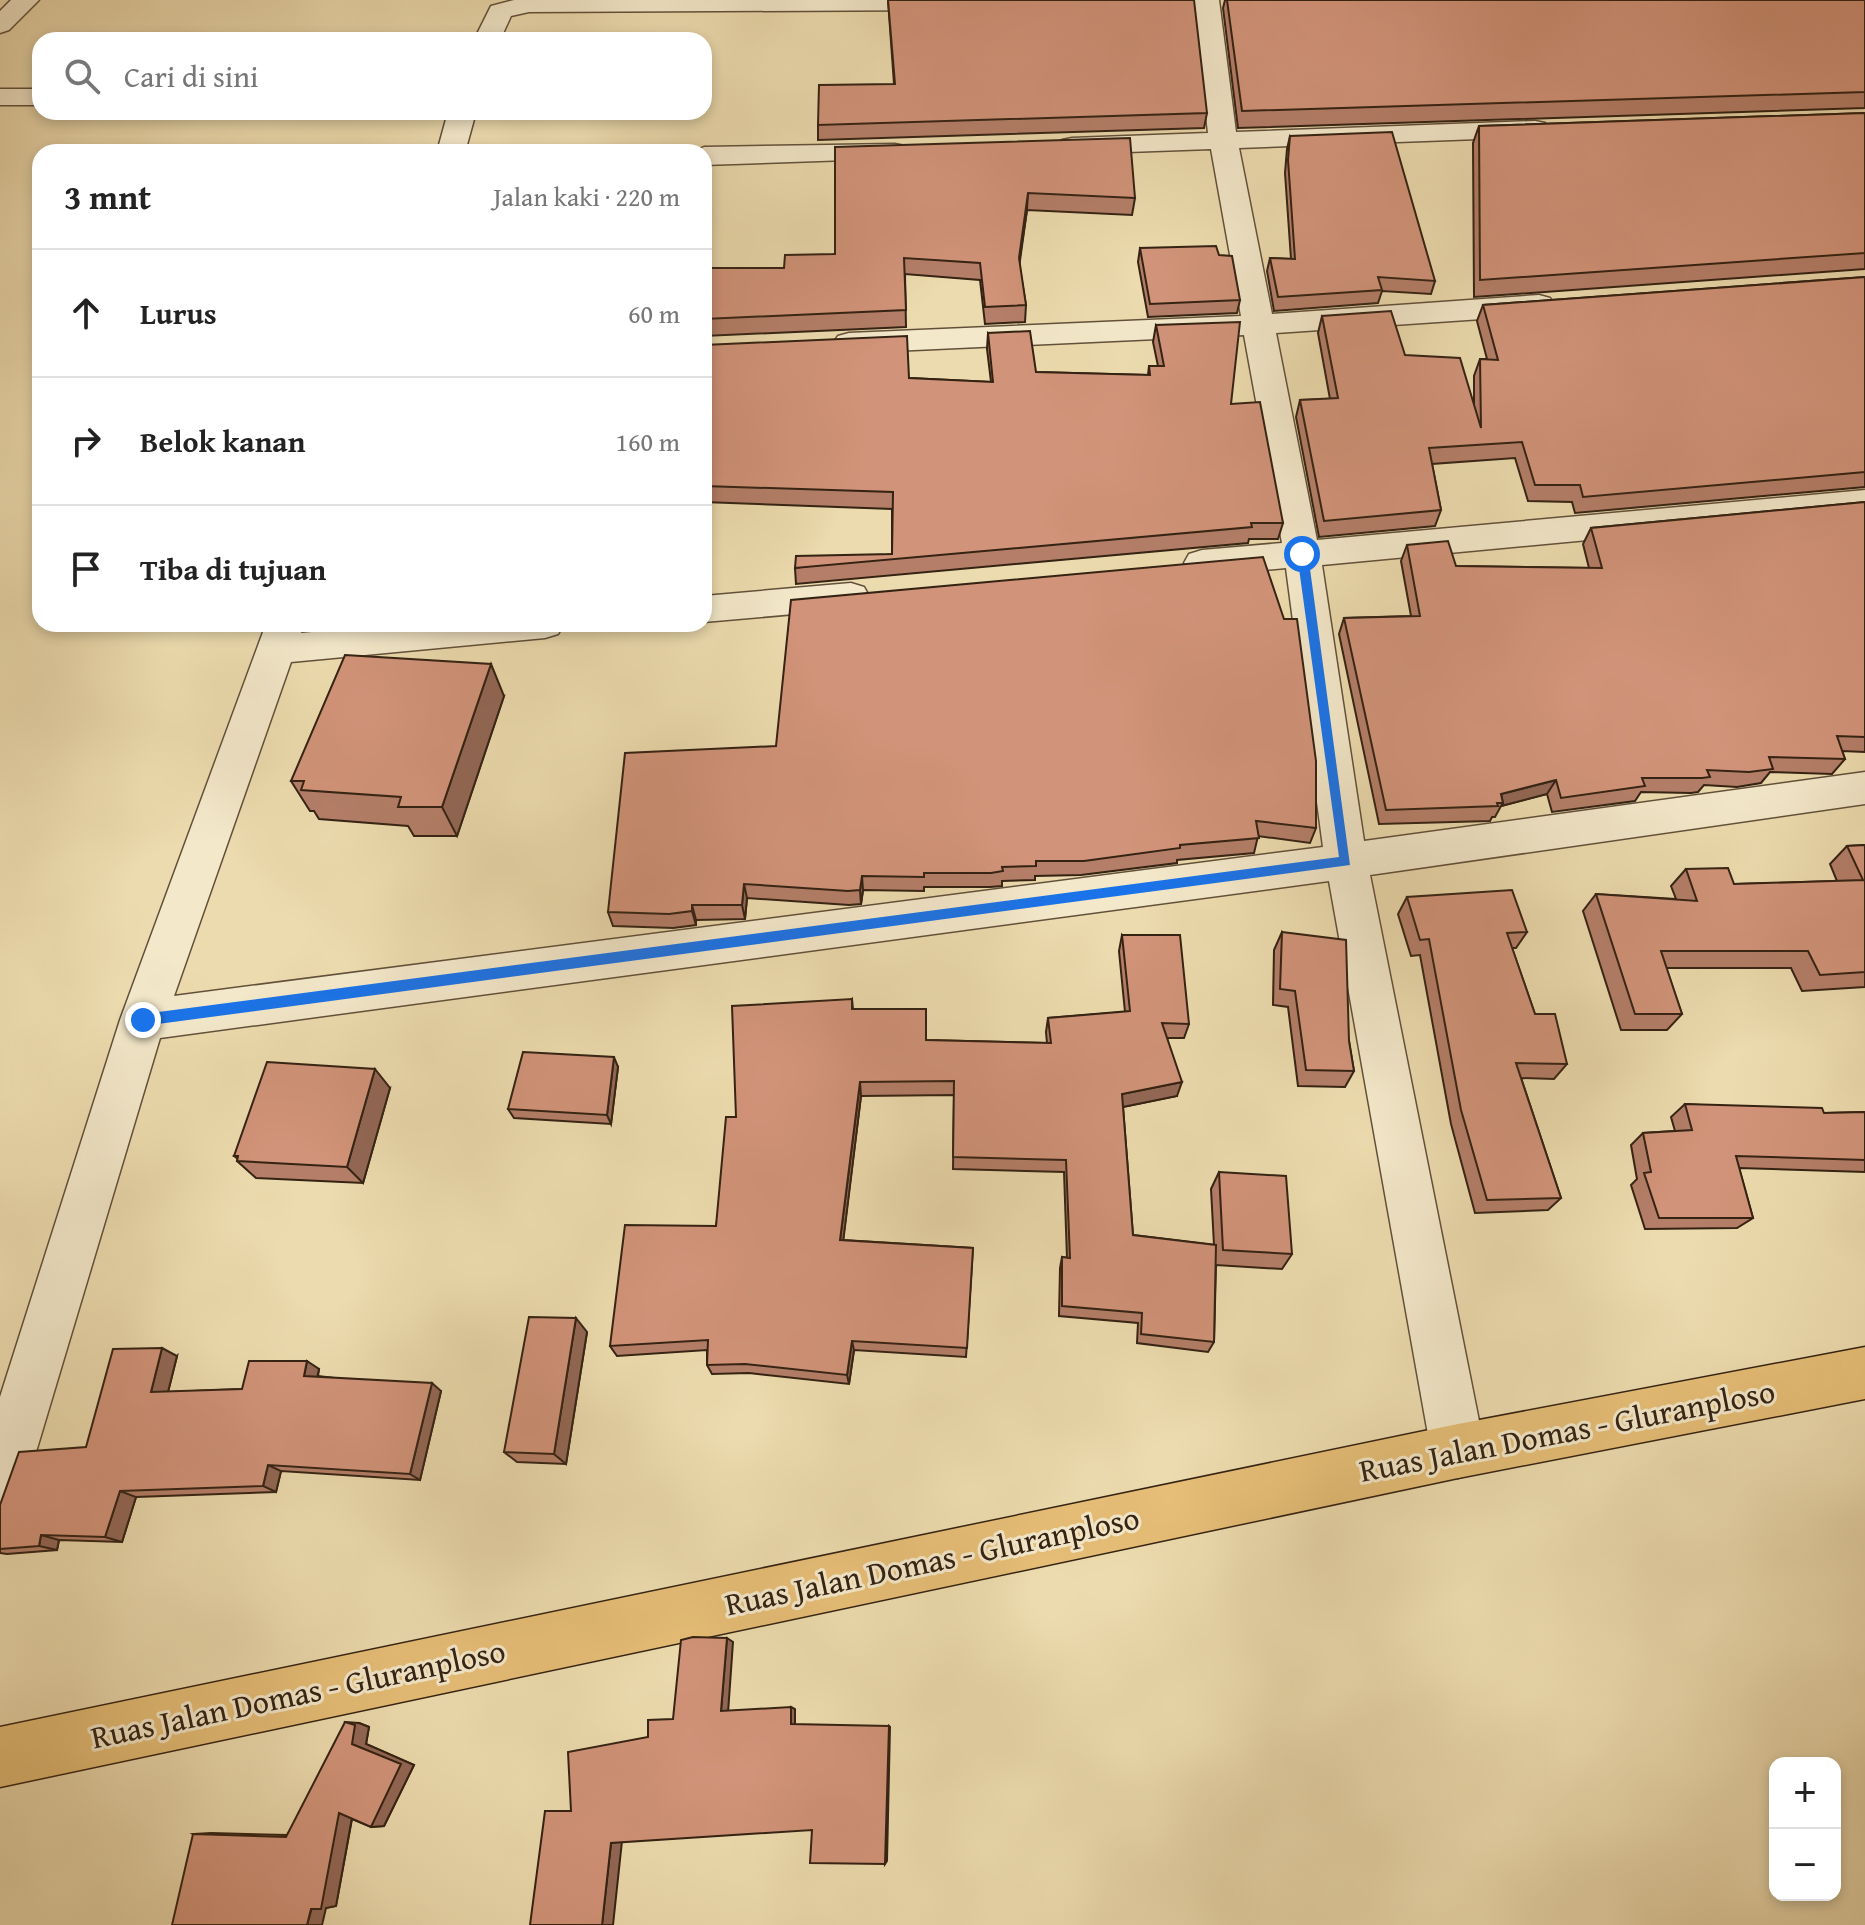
<!DOCTYPE html>
<html lang="id">
<meta charset="utf-8">
<style>
:root{--surface:#fff;--page:#f2f2f2;--text:#222;--muted:#767676;--line:#e0e0e0}
body{margin:0;font-family:"Gentium Book Plus",serif;background:var(--page);color:var(--text)}
.controls{position:absolute;right:24px;bottom:24px;display:grid;overflow:hidden;border-radius:16px;box-shadow:0 4px 12px #0003}
.controls button{width:72px;height:72px;display:grid;place-items:center;padding:0;border:0;border-bottom:2px solid var(--line);background:var(--surface);color:var(--text);font:40px sans-serif}
.stop{position:absolute;width:24px;height:24px;margin:-18px;border:6px solid #1a73e8;border-radius:50%;background:#fff}
.stop.end{background:#1a73e8;border-color:#fff;box-shadow:0 2px 8px #0008}
.list{margin:0;padding:0;list-style:none}
h2{display:flex;justify-content:space-between;align-items:center;height:104px;margin:0;padding:0 32px;font-size:34px}
h2 small{font-size:26px;font-weight:400;color:var(--muted)}
.list li{display:grid;grid-template-columns:52px 1fr auto;gap:24px;align-items:center;box-sizing:border-box;height:128px;padding:0 32px;border-top:2px solid var(--line)}
.list b{display:block;font-size:30px;white-space:nowrap}
.list em{font-size:26px;font-style:normal;color:var(--muted)}
.icon{flex:none;width:44px;height:44px;fill:none;stroke:currentColor;stroke-width:2;stroke-linecap:round;stroke-linejoin:round}
.map{position:relative;flex:none;width:1865px;height:1925px;overflow:hidden}
.search{position:absolute;background:var(--surface);box-shadow:0 4px 12px #0003;left:32px;top:32px;width:680px;height:88px;display:flex;align-items:center;gap:20px;box-sizing:border-box;padding:0 28px;border-radius:24px;color:var(--muted);font-size:30px}
.panel{position:absolute;background:var(--surface);box-shadow:0 4px 12px #0003;left:32px;top:144px;width:680px;height:488px;border-radius:24px}
.map>svg:first-child{display:block}
.lines{fill:none;stroke-linecap:round;stroke-linejoin:round}
.minor-casing{stroke:#62503a;stroke-width:3}
.major-casing{stroke:#342213;stroke-width:3}
.minor{fill:#f3e8ca;fill-rule:evenodd}
.major{fill:#e6be77;fill-rule:evenodd}
.wall{fill:#b47e68;stroke:#342213;stroke-width:2}
.shaded-wall{fill:#926755;stroke:#342213;stroke-width:2}
.building{fill:#d19379;stroke:#342213;stroke-width:2}
.route{fill:#1a73e8}
.labels{text-anchor:middle;stroke-width:6;stroke-linejoin:round;paint-order:stroke}
.near-street-label{font-size:32px;fill:#342213;stroke:#f3e8ca}
</style>
<div class="map">
<svg width="1865" height="1925" viewBox="0 0 1865 1925">
<rect width="100%" height="100%" fill="#ecdbae"/>
<filter id="stains"><feTurbulence type="fractalNoise" baseFrequency=".0025" numOctaves="4"/><feColorMatrix values="0 0 0 0 .2 0 0 0 0 .09 0 0 0 0 .02 0 0 0 .5 -.17"/></filter>
<radialGradient id="worn" r=".72"><stop offset=".6" stop-color="#630" stop-opacity="0"/><stop offset="1" stop-color="#630" stop-opacity=".3"/></radialGradient>
<g class="lines">
<g class="minor-casing">
<path id="minor" d="M11 0H39L9 30 0 33V11Z
M514 0H957L959 2 955 7 946 10 529 12 511 16 500 40H474L491 6Z
M1193 0H1219L1236 132 1535 121 1545 123 1549 129 1545 135 1535 137 1239 148 1272 314 1539 295 1550 298 1555 305 1550 312 1539 315 1276 333 1317 540 1865 490V514L1322 565 1364 841 1865 772V804L1370 875 1485 1451 1477 1470 1458 1478 1439 1470 1431 1451 1329 881 160 1038 27 1482 19 1501 0 1509V1397L120 1020 266 624H304L301 633 397 624H564L558 634 545 638 291 662 174 996 1323 847 1286 568 1202 576 1189 572 1184 563 1189 554 1202 550 1282 543 1244 335 849 353 838 350 833 343 838 336 849 333 1241 316 1211 149 1072 154 1062 152 1058 146 1062 140 1072 138 1208 133Z
M0 89H40V105H0Z
M448 112H476L465 152H437Z
M895 144 905 146 909 152 905 158 704 165V152H693L704 147Z
M851 583 864 587 869 596 864 605 851 609 704 622V596Z"/>
</g>
<g class="major-casing">
<path id="major" d="M1865 1347V1399L1458 1478 0 1787V1727L1458 1424Z"/>
</g>
<use href="#minor" class="minor"/>
<use href="#major" class="major"/>
</g>
<path class="wall" d="M888 0 1207 113 1204 128 818 140V125L894 84Z
M1225 0H1865V108L1238 128 1223 8Z
M1865 113V269L1474 297 1473 143 1479 126Z
M1290 136 1435 281 1431 294 1382 291 1378 303 1274 311 1267 271 1270 258 1291 259 1285 173 1287 149Z
M835 147 1135 198 1132 215 1027 210 1019 263 1026 305 1025 322 985 324 980 280 905 274 906 327 704 336V268H784L835 254Z
M1140 248 1240 300 1237 313 1148 317 1138 262Z
M1865 277V487L1575 513 1572 502 1528 501 1515 458 1432 464 1441 510 1435 526 1319 537 1296 417 1300 400 1330 399 1318 333 1322 316 1405 355 1474 406V376L1480 359H1487L1477 321 1483 305Z
M1156 325 1231 404 1283 523 1278 539H1249L1248 543 796 584 795 568 892 554V509L704 502V345L909 378 991 382 987 349 988 333 1036 372 1148 375 1149 366H1158L1153 342Z
M1865 502V752L1842 751 1845 759 1832 774 1770 772 1761 783 1737 787 1704 785 1698 792 1691 793 1641 792 1635 801 1552 812 1547 794 1501 806 1495 817H1492L1490 821 1379 824 1339 634 1344 618 1411 616 1401 561 1407 545 1456 566 1589 568 1583 544 1591 528Z
M504 696 457 836H414L408 826 319 819 314 811H310L291 781Z
M776 746 1316 828 1310 843 1258 836 1254 853 1177 860V863L1081 875 1035 876V880L1002 881V886L990 887H924V891L863 890 861 904 849 905 747 898 745 919 696 920V925L673 928 613 926 608 912Z
M1865 845V987L1802 991 1791 968H1666L1682 1014 1667 1030H1621L1583 911 1596 894 1676 899 1671 886 1686 869 1734 884 1837 881 1830 864 1847 846Z
M1407 897 1527 932 1516 948H1512L1535 1014 1567 1064 1554 1079 1521 1078 1561 1198 1548 1210 1475 1213 1451 1124 1420 955 1411 956 1398 914Z
M1282 932 1349 1041 1354 1071 1345 1087 1298 1086 1288 1007 1273 1005 1274 950Z
M1122 935 1189 1024 1184 1038H1167L1177 1096 1123 1107 1133 1235 1214 1245 1211 1189 1219 1172 1292 1254 1282 1269 1216 1265 1214 1342 1208 1352 1137 1343 1138 1323 1059 1316 1060 1268 1062 1257 1067 1258 1064 1172 953 1169 954 1095 861 1096 843 1240 973 1248 966 1357 854 1350 849 1384 749 1373 712 1374 707 1365V1350L617 1356 610 1346 716 1226 736 1117 852 999 853 1009 926 1040 1047 1043 1046 1032 1048 1018 1125 1012 1119 951Z
M618 1067 611 1124 514 1118 508 1109Z
M390 1088 363 1183 256 1178 237 1161 238 1159 234 1156Z
M1685 1104 1824 1113 1865 1112V1172L1739 1168 1753 1218 1737 1228 1645 1229 1631 1185 1637 1179 1631 1145 1643 1133 1675 1131 1671 1117Z
M587 1332 566 1464 517 1462 504 1452Z
M177 1356 168 1392 242 1389 319 1369 318 1376 441 1391 420 1480 281 1471 276 1492 136 1497 122 1542 59 1540 57 1550 7 1554 0 1553V1505L86 1447Z
M359 1723 369 1727 366 1744 414 1765 384 1826 371 1827 352 1819 336 1906 326 1908 193 1834 211 1833 287 1835Z"/>
<path class="shaded-wall" d="M1028 193 1027 210 1018 275 1019 258Z
M491 664 504 696 457 836 442 807Z
M1556 780 1547 794 1501 806 1503 803 1501 794Z
M862 876 863 890 861 904 860 890Z
M744 884 747 898 745 919 742 905Z
M692 905 696 920V925L692 911Z
M614 1057 618 1067 611 1124 607 1115Z
M375 1069 390 1088 363 1183 347 1167Z
M860 1082 861 1096 842 1251 840 1240Z
M1182 1082 1177 1096 1118 1108 1122 1094Z
M576 1318 587 1332 566 1464 554 1454Z
M852 1341 854 1350 849 1384 847 1375Z
M162 1348 177 1356 166 1400 151 1392Z
M307 1361 319 1369 316 1383 304 1376Z
M432 1383 441 1391 420 1480 410 1474Z
M268 1465 281 1471 276 1492 263 1486Z
M120 1491 136 1497 122 1542 105 1537Z
M41 1535 59 1540 57 1550 39 1546Z
M727 1638 733 1642 728 1713 721 1711Z
M791 1707 795 1709V1726L791 1724Z
M345 1722 359 1723 369 1727 366 1744 414 1765 384 1826 371 1827 352 1744Z
M889 1726 890 1727 887 1861 885 1864Z
M353 1812 336 1906 326 1908 322 1925H307L339 1813Z
M622 1841 613 1925H602L611 1843Z"/>
<path class="building" d="M888 0H1194L1207 113 818 125 819 85 895 84Z
M1227 0H1865V92L1242 111Z
M1865 113V253L1480 280 1479 126Z
M1392 132 1435 281 1378 277 1382 290 1278 297 1270 258 1295 259 1288 160 1290 136Z
M1130 138 1135 198 1028 193 1019 258 1026 305 985 307 980 263 904 258 906 310 704 319V268H784L785 255 835 254V147Z
M1216 246 1219 255 1232 256 1240 300 1150 304 1140 248Z
M1865 277V472L1583 497 1580 485H1535L1522 442 1429 448 1441 510 1324 521 1300 400 1338 398 1322 316 1391 311 1405 355 1460 358 1481 428 1480 359 1498 360 1483 305Z
M1240 322 1231 404 1260 402 1283 523H1251L1252 527 795 568 796 556 892 554 893 492 704 486V345L907 336 909 378 993 382 988 333 1030 331 1036 372 1150 375 1149 366H1164L1156 325Z
M1865 502V737L1837 736 1845 759 1769 757 1773 769 1749 772 1707 770 1710 777 1702 778H1642L1645 786 1561 798 1556 780 1501 794 1503 803H1497L1498 806 1386 810 1344 618 1420 616 1407 545 1448 541 1456 566 1602 568 1591 528Z
M1263 557 1284 619H1297L1316 761V828L1256 821 1259 838 1180 845V848L1084 861H1036V866L1002 867 1003 871 991 873H924V877L862 876 860 890 848 891 744 884 742 905H692V911L669 914 608 912 625 753 776 746 791 600Z
M345 655 491 664 442 807H398L401 797 301 790 304 781H291Z
M1865 845V972L1820 975 1808 951H1661L1682 1014H1635L1596 894 1697 901 1686 869 1728 868 1734 884 1863 880 1847 846Z
M1512 890 1527 932 1507 933 1535 1014H1555L1567 1064 1516 1063 1561 1198 1487 1200 1461 1110 1429 939 1420 940 1407 897Z
M1282 932 1346 940 1349 1041 1354 1071 1306 1070 1295 991 1280 989Z
M1122 935H1180L1189 1024 1162 1023 1182 1082 1122 1094 1133 1235 1216 1245 1214 1342 1141 1334 1142 1313 1062 1306V1257L1070 1258 1066 1160 953 1157 954 1081 860 1082 840 1240 973 1248 967 1348 852 1341 847 1375 745 1364 707 1365 708 1340 610 1346 625 1225 716 1226 726 1117H736L732 1006 852 999V1009H926V1040L1051 1043 1048 1018 1130 1011Z
M523 1052 614 1057 607 1115 508 1109Z
M267 1062 375 1069 347 1167 237 1161 238 1156H234Z
M1685 1104 1822 1108 1824 1113 1865 1112V1160L1736 1156 1753 1218H1659L1644 1173 1651 1172 1643 1133 1692 1130Z
M1219 1172 1286 1176 1292 1254 1223 1250Z
M529 1317 576 1318 554 1454 504 1452Z
M162 1348 151 1392 242 1389 249 1361H307L304 1376 432 1383 410 1474 268 1465 263 1486 120 1491 105 1537 41 1535 39 1546 0 1549V1505L19 1452 86 1447 113 1349Z
M693 1637 727 1638 721 1711 791 1707V1724L889 1726 885 1864 810 1863 812 1830 611 1843 602 1925H530L545 1811H571L568 1752 648 1737V1720L673 1719 681 1640Z
M345 1722 355 1725 352 1744 401 1764 371 1827 339 1813 321 1909H311L307 1925H172L193 1834 286 1837Z"/>
<path class="route" d="M1302 550 1308 554 1350 865 143 1026 136 1020 143 1014 1339 857 1297 554Z"/>
<g class="labels">
<g class="near-street-label">
<text transform="translate(1567 1431) rotate(-11)" y="11">Ruas Jalan Domas - Gluranploso</text>
<text transform="translate(932 1561) rotate(-12)" y="11">Ruas Jalan Domas - Gluranploso</text>
<text transform="translate(298 1694) rotate(-12)" y="11">Ruas Jalan Domas - Gluranploso</text>
</g>
</g>
<rect width="100%" height="100%" filter="url(#stains)"/>
<rect width="100%" height="100%" fill="url(#worn)"/>
</svg>
<div class="controls">
<button>+</button>
<button>−</button>
</div>
<div class="stop" style="left:1302px;top:554px"></div>
<div class="stop end" style="left:143px;top:1020px"></div>
<div class="search"><svg class="icon" aria-label="search" viewBox="0 0 24 24"><circle cx="10" cy="10" r="6"/><path d="M15 15l6 6"/></svg>Cari di sini</div>
<section class="panel">
<h2>3 mnt<small>Jalan kaki · 220 m</small></h2>
<ul class="list">
<li><svg class="icon" aria-label="ahead" viewBox="0 0 24 24"><path d="M12 20V5M6 11l6-6 6 6"/></svg><div><b>Lurus</b></div><em>60 m</em></li>
<li><svg class="icon" aria-label="right" viewBox="0 0 24 24"><path d="M7 20v-9h11M14 6l5 5-5 5"/></svg><div><b>Belok kanan</b></div><em>160 m</em></li>
<li><svg class="icon" aria-label="arrive" viewBox="0 0 24 24"><path d="M6 21V4h12l-3 4 3 4H6"/></svg><div><b>Tiba di tujuan</b></div></li>
</ul>
</section>
</div>
